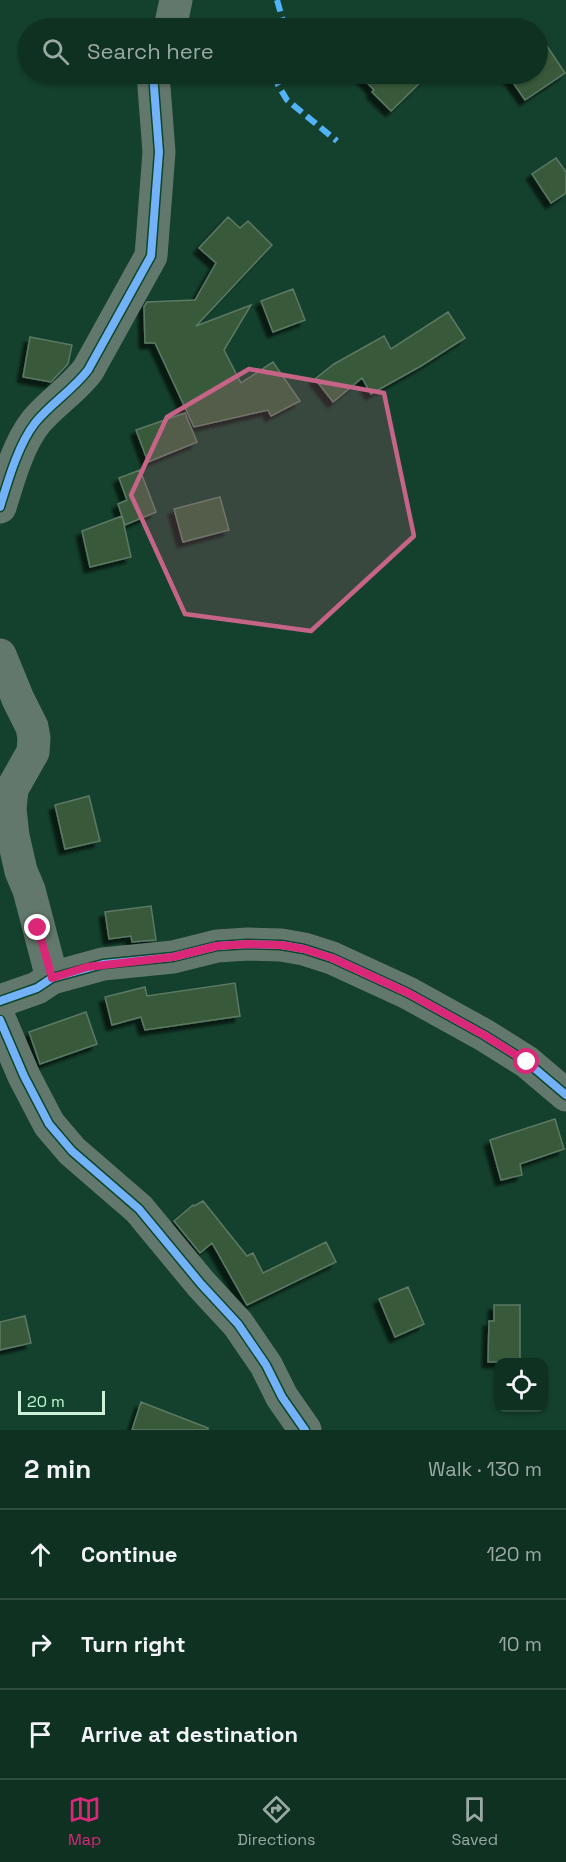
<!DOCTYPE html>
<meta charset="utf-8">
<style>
:root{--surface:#0f3122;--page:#1d3d2f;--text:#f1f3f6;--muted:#9ba9a5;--line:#2f4c40;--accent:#db2777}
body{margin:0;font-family:"Space Grotesk",sans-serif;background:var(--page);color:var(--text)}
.controls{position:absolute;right:18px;bottom:18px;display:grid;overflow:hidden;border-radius:12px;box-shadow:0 2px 4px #0004}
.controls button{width:54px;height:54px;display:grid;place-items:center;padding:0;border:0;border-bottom:2px solid var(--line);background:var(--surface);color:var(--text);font:30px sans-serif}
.scale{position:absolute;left:18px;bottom:15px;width:87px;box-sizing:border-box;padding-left:6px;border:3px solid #ccf0d8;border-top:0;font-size:16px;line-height:21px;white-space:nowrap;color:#ccf0d8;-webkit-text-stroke:4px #0d472a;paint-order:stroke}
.stop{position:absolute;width:18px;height:18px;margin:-14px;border:4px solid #db2777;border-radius:50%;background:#fff}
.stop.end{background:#db2777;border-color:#fff;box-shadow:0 2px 6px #0008}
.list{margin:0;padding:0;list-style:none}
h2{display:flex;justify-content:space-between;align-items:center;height:78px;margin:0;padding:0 24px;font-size:26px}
h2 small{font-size:20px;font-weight:400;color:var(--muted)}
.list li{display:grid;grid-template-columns:39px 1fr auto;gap:18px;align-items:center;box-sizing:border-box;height:90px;padding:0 24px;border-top:2px solid var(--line)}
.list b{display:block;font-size:22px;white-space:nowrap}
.list em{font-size:20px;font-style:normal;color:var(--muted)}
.icon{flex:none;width:33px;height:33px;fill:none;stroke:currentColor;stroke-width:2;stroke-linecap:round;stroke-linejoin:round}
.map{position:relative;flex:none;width:566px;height:1430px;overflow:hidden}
.search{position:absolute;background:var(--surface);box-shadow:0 2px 4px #0004;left:18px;right:18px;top:18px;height:66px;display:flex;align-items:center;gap:15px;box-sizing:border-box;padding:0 21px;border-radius:33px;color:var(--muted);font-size:22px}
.sheet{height:348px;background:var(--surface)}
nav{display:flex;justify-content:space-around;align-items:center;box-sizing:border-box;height:84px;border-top:2px solid var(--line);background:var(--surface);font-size:16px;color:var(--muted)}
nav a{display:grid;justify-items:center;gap:3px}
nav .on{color:var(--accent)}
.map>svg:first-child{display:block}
.building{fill:#385a3a;stroke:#5c7964;stroke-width:1.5;filter:url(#shadow)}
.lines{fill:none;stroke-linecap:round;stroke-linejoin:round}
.street{stroke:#63786d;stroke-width:33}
.quiet{stroke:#52b3f8;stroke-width:6;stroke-dasharray:12 6;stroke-linecap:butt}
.cycleway-casing{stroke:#0d472a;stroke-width:11}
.cycleway{stroke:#73b2f8;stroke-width:8}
.route{stroke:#db2777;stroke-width:8}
.marked{fill:#c66487;fill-opacity:0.2;stroke:#c66487;stroke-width:4.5;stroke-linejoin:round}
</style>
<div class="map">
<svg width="566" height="1430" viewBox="0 0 566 1430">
<defs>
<filter id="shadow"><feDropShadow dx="-5.5" dy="5.5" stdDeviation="1.5" flood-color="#0009"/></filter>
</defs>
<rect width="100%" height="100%" fill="#14412d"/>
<path class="building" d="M537 31 565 73 525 100 507 74H537Z
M359 74H429L391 111 372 92 374 90Z
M556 158 566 172V193L551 203 532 174Z
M228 217 240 228 248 221 272 245 196 326 251 305 224 350 241 383 273 362 300 401 271 416 268 410 194 427 155 343H145L144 307 147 302 195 300 216 263 199 248Z
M293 289 305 320 273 332 261 301Z
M448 312 465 338 421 366 371 394 362 378 333 402 315 379 334 364 384 336 391 349Z
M30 337 72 345 68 364 51 382 23 377Z
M185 413 197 442 148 462 136 430Z
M140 470 156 512 125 525 118 504 127 500 119 478Z
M220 497 229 530 183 542 174 509Z
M122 516 131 557 90 567 82 531Z
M89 796 100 841 65 849 55 805Z
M151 906 156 940 132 942 131 936 109 939 105 912Z
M235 983 240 1016 145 1030 141 1017 112 1025 105 997 145 987 147 996Z
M86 1012 97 1044 40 1064 29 1032Z
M555 1119 564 1149 520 1164 522 1175 501 1180 490 1140Z
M203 1201 247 1256 253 1253 263 1273 326 1242 336 1262 247 1305 212 1243 200 1253 174 1221 193 1205 194 1206Z
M408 1287 424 1324 395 1337 379 1299Z
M494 1305H520V1362H488L489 1321H494Z
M25 1316 31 1343 0 1350V1322Z
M141 1402 208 1428V1430H132Z"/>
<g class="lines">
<path class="street" d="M170 28 176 0
M0 507C8 481 18 445 35 423 50 404 73 390 88 370L151 256 159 152 153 74
M0 655 18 699 32 727 34 738 33 752 12 789 10 809 13 836 21 871 29 890 52 978
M0 1001 37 988 52 978 103 964 173 957 217 946 248 944 281 945 304 949 332 958 408 993 484 1035 527 1062 566 1095
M0 1020 24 1076 49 1124 72 1151 139 1209 201 1284 238 1324 266 1365 282 1397 305 1430"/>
<path class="quiet" d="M277 0 283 21 282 28
M276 74 278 85 287 100 337 141"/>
<g class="cycleway-casing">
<path id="cycleway" d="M0 507C8 481 18 445 35 423 50 404 73 390 88 370L151 256 159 152 153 74
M0 1001 37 988 52 978 103 964 173 957 217 946 248 944 281 945 304 949 332 958 408 993 484 1035 527 1062 566 1095
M0 1020 24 1076 49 1124 72 1151 139 1209 201 1284 238 1324 266 1365 282 1397 305 1430"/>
</g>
<use href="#cycleway" class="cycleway"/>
</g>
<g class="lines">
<path class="route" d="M38 928 52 978 87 967 173 957 217 946 248 944 281 945 304 949 332 958 408 993 484 1035 527 1062"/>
</g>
<path class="marked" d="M249 369 384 393 414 536 311 631 185 614 131 495 167 417Z"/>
</svg>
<div class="controls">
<button><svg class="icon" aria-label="locate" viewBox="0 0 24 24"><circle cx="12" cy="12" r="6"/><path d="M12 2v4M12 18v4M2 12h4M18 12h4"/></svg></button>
</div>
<div class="scale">20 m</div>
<div class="stop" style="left:527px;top:1062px"></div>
<div class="stop end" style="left:38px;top:928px"></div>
<div class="search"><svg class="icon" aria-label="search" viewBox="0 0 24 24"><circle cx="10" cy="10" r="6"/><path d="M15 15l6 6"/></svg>Search here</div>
</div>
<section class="sheet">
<h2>2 min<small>Walk · 130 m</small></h2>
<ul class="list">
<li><svg class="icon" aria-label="ahead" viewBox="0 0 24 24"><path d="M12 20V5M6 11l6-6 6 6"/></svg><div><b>Continue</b></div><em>120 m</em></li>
<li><svg class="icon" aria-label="right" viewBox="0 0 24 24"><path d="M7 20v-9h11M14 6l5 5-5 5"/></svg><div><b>Turn right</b></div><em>10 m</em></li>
<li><svg class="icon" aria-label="arrive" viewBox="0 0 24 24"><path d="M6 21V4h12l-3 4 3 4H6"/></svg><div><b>Arrive at destination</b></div></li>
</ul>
</section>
<nav>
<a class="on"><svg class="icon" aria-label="map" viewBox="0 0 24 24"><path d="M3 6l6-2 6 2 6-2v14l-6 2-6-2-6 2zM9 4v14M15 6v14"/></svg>Map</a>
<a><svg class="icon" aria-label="directions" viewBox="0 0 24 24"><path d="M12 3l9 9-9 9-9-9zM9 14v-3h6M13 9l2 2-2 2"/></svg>Directions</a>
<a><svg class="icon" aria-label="saved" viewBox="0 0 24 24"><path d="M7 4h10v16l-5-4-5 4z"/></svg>Saved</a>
</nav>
